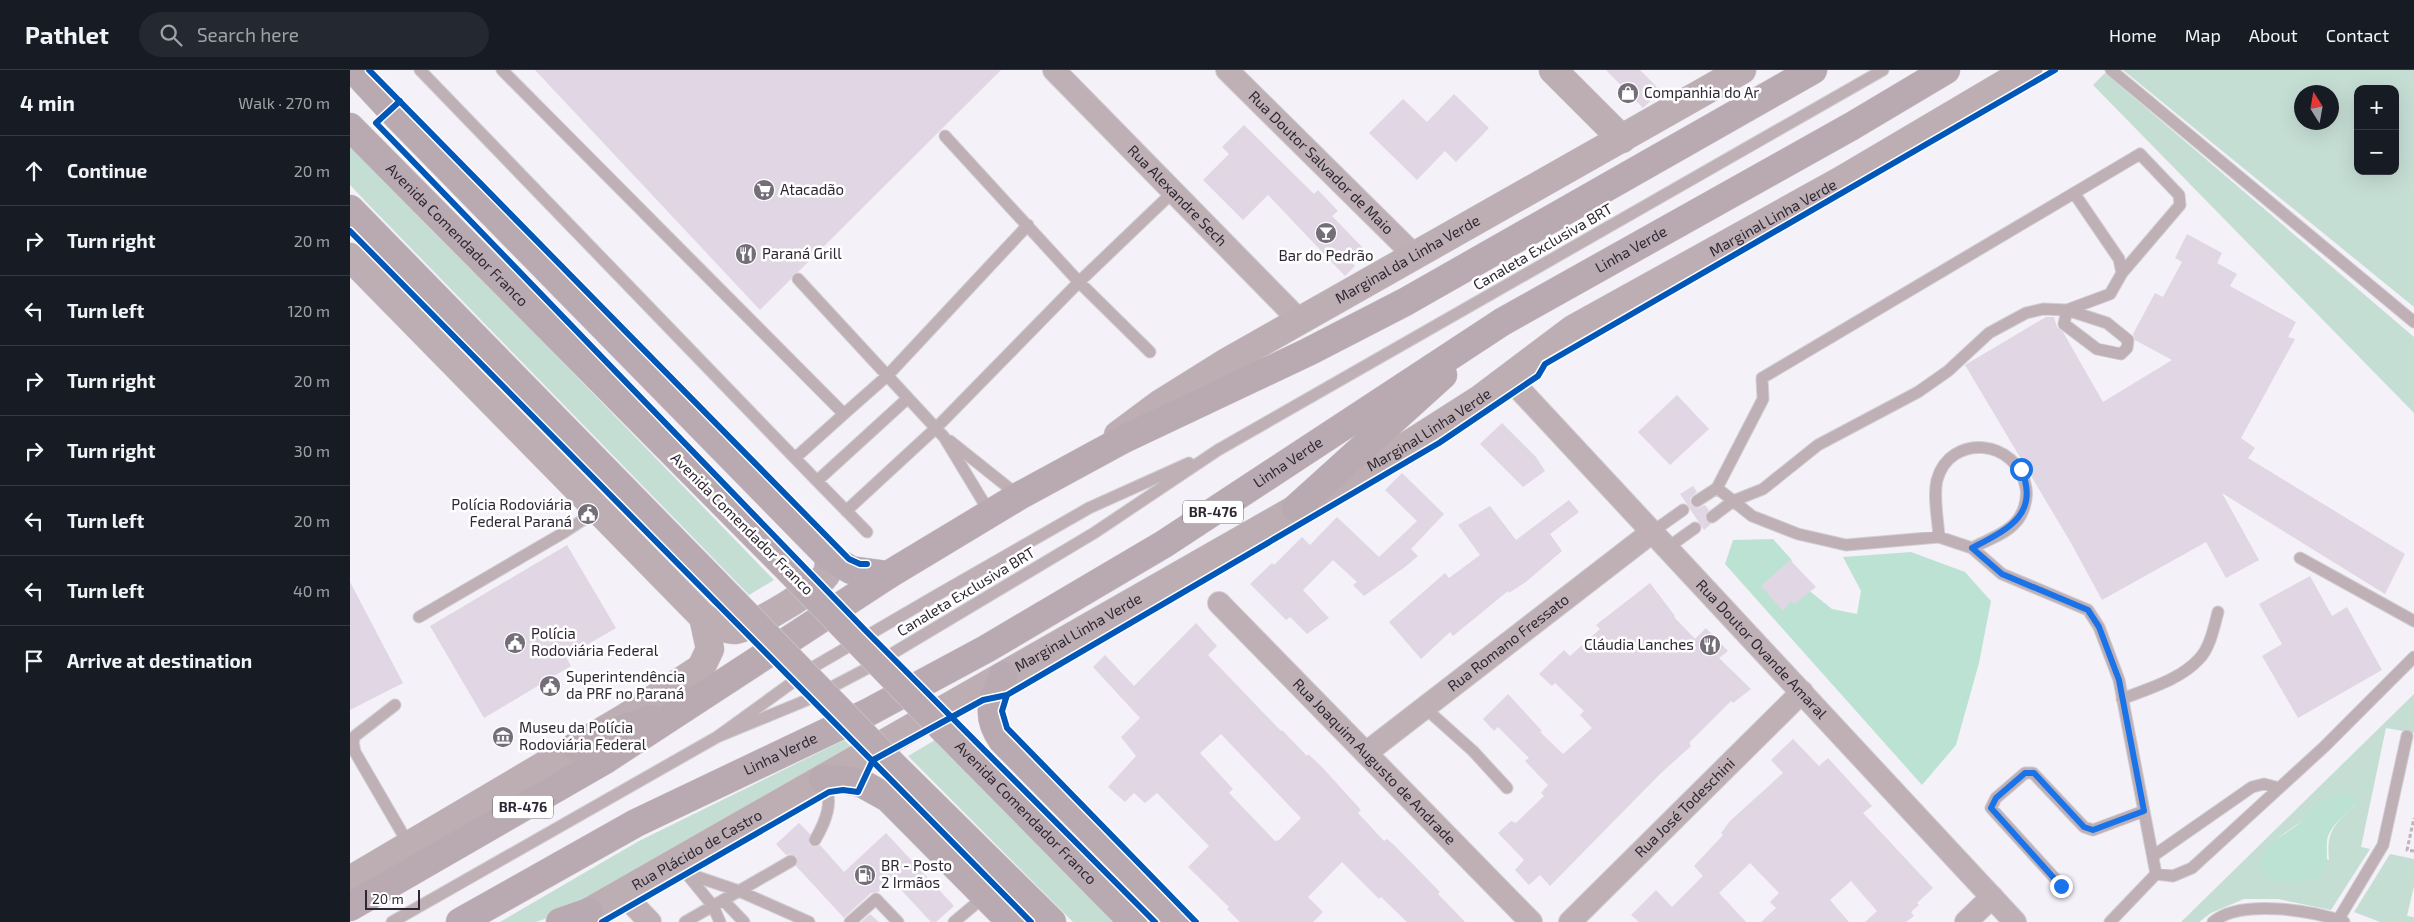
<!DOCTYPE html>
<meta charset="utf-8">
<style>
:root{--surface:#171b24;--page:#242831;--text:#f1f3f6;--muted:#9ea1a6;--line:#363941}
body{margin:0;font-family:"Exo 2",sans-serif;background:var(--page);color:var(--text)}
.controls{position:absolute;right:15px;top:15px;display:grid;overflow:hidden;border-radius:10px;box-shadow:0 5px 20px #0002}
.controls button{width:45px;height:45px;display:grid;place-items:center;padding:0;border:0;border-bottom:1px solid var(--line);background:var(--surface);color:var(--text);font:25px sans-serif}
.compass{position:absolute;left:1944px;top:15px;width:45px;height:45px;border-radius:50%;background:var(--surface);box-shadow:0 5px 20px #0002;rotate:349deg}
.scale{position:absolute;left:15px;bottom:12px;width:55px;box-sizing:border-box;padding-left:5px;border:2px solid #2f2834;border-top:0;font-size:14px;line-height:18px;white-space:nowrap;color:#2f2834;-webkit-text-stroke:4px #fff;paint-order:stroke}
.stop{position:absolute;width:15px;height:15px;margin:-11px;border:4px solid #1a73e8;border-radius:50%;background:#fff}
.stop.end{background:#1a73e8;border-color:#fff;box-shadow:0 1px 5px #0008}
.list{margin:0;padding:0;list-style:none}
h2{display:flex;justify-content:space-between;align-items:center;height:65px;margin:0;padding:0 20px;font-size:21px}
h2 small{font-size:16px;font-weight:400;color:var(--muted)}
.list li{display:grid;grid-template-columns:32px 1fr auto;gap:15px;align-items:center;box-sizing:border-box;height:70px;padding:0 20px;border-top:1px solid var(--line)}
.list b{display:block;font-size:19px;white-space:nowrap}
.list em{font-size:16px;font-style:normal;color:var(--muted)}
.icon{flex:none;width:28px;height:28px;fill:none;stroke:currentColor;stroke-width:2;stroke-linecap:round;stroke-linejoin:round}
.map{position:relative;flex:none;width:2064px;height:852px;overflow:hidden}
header{display:flex;align-items:center;gap:30px;box-sizing:border-box;height:70px;padding:0 25px;background:var(--surface);border-bottom:1px solid var(--line)}
header strong{font-size:24px}
nav{display:flex;gap:28px;margin-inline-start:auto;font-size:18px}
.search{width:350px;height:45px;background:var(--page);display:flex;align-items:center;gap:12px;box-sizing:border-box;padding:0 18px;border-radius:28px;color:var(--muted);font-size:19px}
main{display:flex}
aside{flex:1;background:var(--surface)}
.map>svg:first-child{display:block}
.green{fill:#c5ded4;fill-rule:evenodd}
.forest{fill:#bce2d3}
.building{fill:#e1d6e3;fill-rule:evenodd}
.lines{fill:none;stroke-linecap:round;stroke-linejoin:round}
.lane-casing{stroke:#d1ced4;stroke-width:13}
.street-casing{stroke:#d1ced4;stroke-width:24}
.secondary-casing{stroke:#d1ced4;stroke-width:29}
.highway-casing{stroke:#d1ced4;stroke-width:29}
.path{stroke:#beb5bb;stroke-width:3;stroke-dasharray:4 2.5;stroke-linecap:butt}
.lane{stroke:#beb0b5;stroke-width:11}
.street{stroke:#beb0b5;stroke-width:22}
.secondary{stroke:#bdaeb4;stroke-width:28}
.highway{stroke:#b9aab1;stroke-width:28}
.highway-bridge-casing{stroke:#d1ced4;stroke-width:29;stroke-linecap:butt}
.highway-bridge{stroke:#b9aab1;stroke-width:28}
.cycleway-casing{stroke:#fff;stroke-width:9}
.cycleway{stroke:#0057b8;stroke-width:6}
.route{stroke:#1a73e8;stroke-width:6}
.labels{text-anchor:middle;stroke-width:5;stroke-linejoin:round;paint-order:stroke}
.shield{fill:#fff;stroke:#6d6871;stroke-width:1}
.shield-label{font-size:14px;font-weight:bold;fill:#2f2834}
.poi-label{font-size:15px;fill:#2f2834;stroke:#fff;text-anchor:start}
.street-label{font-size:15px;fill:#2f2834;stroke:#fff}
</style>
<header>
<strong>Pathlet</strong>
<div class="search"><svg class="icon" aria-label="search" viewBox="0 0 24 24"><circle cx="10" cy="10" r="6"/><path d="M15 15l6 6"/></svg>Search here</div>
<nav><a>Home</a><a>Map</a><a>About</a><a>Contact</a></nav>
</header>
<main>
<aside>
<h2>4 min<small>Walk · 270 m</small></h2>
<ul class="list">
<li><svg class="icon" aria-label="ahead" viewBox="0 0 24 24"><path d="M12 20V5M6 11l6-6 6 6"/></svg><div><b>Continue</b></div><em>20 m</em></li>
<li><svg class="icon" aria-label="right" viewBox="0 0 24 24"><path d="M7 20v-9h11M14 6l5 5-5 5"/></svg><div><b>Turn right</b></div><em>20 m</em></li>
<li><svg class="icon" aria-label="left" viewBox="0 0 24 24"><path d="M17 20v-9H6M10 6l-5 5 5 5"/></svg><div><b>Turn left</b></div><em>120 m</em></li>
<li><svg class="icon" aria-label="right" viewBox="0 0 24 24"><path d="M7 20v-9h11M14 6l5 5-5 5"/></svg><div><b>Turn right</b></div><em>20 m</em></li>
<li><svg class="icon" aria-label="right" viewBox="0 0 24 24"><path d="M7 20v-9h11M14 6l5 5-5 5"/></svg><div><b>Turn right</b></div><em>30 m</em></li>
<li><svg class="icon" aria-label="left" viewBox="0 0 24 24"><path d="M17 20v-9H6M10 6l-5 5 5 5"/></svg><div><b>Turn left</b></div><em>20 m</em></li>
<li><svg class="icon" aria-label="left" viewBox="0 0 24 24"><path d="M17 20v-9H6M10 6l-5 5 5 5"/></svg><div><b>Turn left</b></div><em>40 m</em></li>
<li><svg class="icon" aria-label="arrive" viewBox="0 0 24 24"><path d="M6 21V4h12l-3 4 3 4H6"/></svg><div><b>Arrive at destination</b></div></li>
</ul>
</aside>
<div class="map">
<svg width="2064" height="852" viewBox="0 0 2064 852">
<rect width="100%" height="100%" fill="#f5f1f8"/>
<path class="green" d="M1773 0H2064V237ZM2008 19H2045V101H2008ZM1952 22H1982V52H1952Z
M1755 3 2064 267V343L1743 15Z
M0 73 424 510 399 525 18 134 0 115Z
M2064 624V663L2036 658 2011 777 2020 779 1981 840 1928 829H1894L1861 843 1849 852H1831ZM2006 734C1985 754 1976 760 1979 790L1929 767 1955 749Z
M494 670 507 682 220 840 186 852H150L289 771Z
M585 670 764 852H723L558 686Z
M2040 784 2064 789V816L2057 846 2064 847V852H2030L2004 842Z"/>
<path class="forest" d="M1423 469 1441 489 1451 514 1482 539 1507 544 1511 521 1493 487 1561 482 1615 502 1641 531 1629 593 1606 675 1572 715 1375 494 1383 470Z
M1995 722 2004 725 2006 734C1996 744 1978 757 1977 772 1976 792 1980 787 1970 807 1950 813 1932 816 1913 806 1902 773 1937 767 1954 749 1957 747 1958 742 1960 740 1968 731 1984 726 1995 722Z"/>
<path class="building" d="M185 0H651L448 202 443 204 441 209 410 240Z
M1256 0H1290L1311 21 1293 38Z
M1104 24 1139 58 1106 92 1095 81 1067 110 1019 63 1053 29 1077 52Z
M894 55 964 124 968 120 988 141 982 146 1014 179 1001 191 1005 196 995 206 918 125 893 150 853 110 879 84 872 77Z
M1837 164 1872 183 1867 193 1887 204 1880 216 1946 252 1938 267 1945 269 1891 368 1905 378 1898 388 2055 484 2035 524 1872 423 1909 490 1876 508 1856 472 1752 530 1721 473 1615 295 1696 247H1704L1707 257 1713 262 1753 332 1822 290 1785 270 1783 264 1805 223 1813 227 1832 192 1825 188Z
M1327 325 1359 359 1320 395 1288 362Z
M1152 353 1186 387 1195 401 1173 417 1130 374Z
M1052 403 1094 444 1061 479 1068 486 1055 497 1014 526 1003 515 1007 512 983 490 953 520 979 548 957 564 940 547 936 550 900 514 922 493 924 495 952 467 960 475 987 447 1029 487 1067 451 1035 420Z
M1343 416 1347 422 1340 428 1341 435 1348 438 1355 435 1359 440 1355 448 1361 454 1354 460 1330 424Z
M1219 430 1229 442 1200 464 1212 481 1177 511 1159 523 1158 521 1103 566 1100 562 1071 589 1039 552 1095 503 1099 508 1130 485 1108 455 1140 436 1166 470Z
M217 475 266 558 216 587 221 596 134 648 80 556Z
M1440 490 1466 517 1444 534 1441 531 1433 541 1411 516Z
M1960 506 1982 546 1997 537 2032 600 1948 648 1912 586 1932 574 1909 534Z
M0 512 53 613 0 640Z
M1300 513 1325 546 1324 547 1345 569 1356 558 1378 581 1369 588 1401 619 1383 633 1381 631 1339 673 1341 676 1310 704 1200 816 1190 805 1179 815 1165 800 1174 790 1148 763 1161 751 1166 753 1194 726 1191 723 1198 715 1175 691 1179 688 1148 657 1144 661 1133 649 1158 624 1192 661 1190 662 1213 684 1242 658 1230 645 1234 641 1205 613 1202 616 1189 604 1214 580 1220 586 1250 559 1246 555Z
M846 553 867 576 858 585 931 661 932 660 957 686 958 684 971 696 1011 740 1008 743 1034 771 1037 769 1044 775 1090 822 1088 824 1115 852H1057L1031 827 1029 829 992 792 958 827 973 842 963 852H890L877 839 879 837 838 797 859 776 807 723 795 733 784 723 775 732 758 717 786 686 771 667 790 648 743 597 755 585 784 616ZM871 664 951 748 929 770 925 771 879 723 883 719 850 683Z
M1443 669 1469 696 1478 688 1522 736 1513 743 1583 818 1567 833 1569 835 1561 842 1564 846 1556 852H1515L1527 841 1501 811 1480 830 1499 852H1411L1426 838 1420 832 1429 823 1400 793 1369 823 1396 852H1289L1281 845 1306 820 1322 837 1353 806 1344 796 1373 765 1371 763 1380 751 1433 703 1421 690Z
M449 753 460 764 459 774 465 777 470 775 494 802 536 763 604 836 586 852H581L541 809 528 822 521 823 494 848 446 796 447 787 441 784 436 785 426 774Z
M520 844 529 852H511Z"/>
<g class="lines">
<g class="lane-casing">
<path id="lane" d="M70 0 467 411 558 328
M152 0 494 344 537 306 678 155
M1761 0 2064 252
M595 66 729 212 800 282
M448 209 594 367 640 443
M600 371 669 426
M445 388 494 344
M467 411 517 462
M1347 431 1367 418
M496 441 586 358 729 212 823 122
M1362 447 1383 431 1413 419 1468 375 1568 322 1598 301 1639 263 1676 243 1693 239 1717 240 1757 253 1778 270 1777 278 1771 284 1747 279 1714 254 1717 240 1760 224 1772 203 1769 189 1724 123
M1302 462 1333 440
M1589 467C1588 450 1583 426 1587 410 1600 362 1668 369 1676 418 1678 430 1673 445 1665 453 1654 465 1635 471 1622 478L1589 467 1496 475 1448 464 1402 446 1367 418 1413 329 1412 308 1790 84 1829 125 1830 135 1772 203
M1317 478 1345 458
M1622 478 1652 504 1738 540 1749 557 1769 610 1806 804 1823 806 1842 798 1974 677 2064 587
M1950 488 2064 551
M69 547 213 463 248 440
M1772 629C1797 619 1830 610 1849 589 1860 578 1864 557 1868 542
M45 635 5 666 3 672 5 682 59 775
M1075 638 1123 681 1157 718
M367 667 457 630 518 598 744 463 868 380 1533 0
M465 770C476 751 484 732 474 711
M1803 786 1902 717 1914 714 1929 718
M336 803 389 821 441 791
M336 803 363 836 370 852
M1711 815 1641 738 1646 728 1675 703H1683L1734 757 1743 760 1794 741
M373 830 394 852
M1988 850 2033 775 2057 666
M42 852 367 667 465 596 587 525 739 438 839 393
M335 852 389 821 459 852
M500 852 526 829 548 852
M604 852 635 826
M1760 852 1806 804
M1863 852C1890 829 1963 840 1994 852"/>
</g>
<g class="street-casing">
<g id="street">
<path id="s1" d="M704 0 950 251"/>
<path id="s2" d="M877 0 1066 187"/>
<path id="s3" d="M1158 307 1665 852"/>
<path id="s4" d="M869 533 1181 852"/>
<path id="s5" d="M1016 683 1302 462"/>
<path d="M272 823 300 852"/>
<path id="s6" d="M1220 852 1452 622"/>
<path d="M1616 852 1642 827"/>
</g>
</g>
<g class="secondary-casing">
<g id="secondary">
<path d="M1203 0 1272 69"/>
<path d="M0 187 353 547C363 553 373 560 385 560 402 558 470 518 477 503 479 498 479 492 479 487"/>
<path id="s7" d="M768 365 811 333 875 293 1392 0"/>
<path d="M0 810 276 647 351 598 360 579 353 547"/>
<path id="s8" d="M221 852 1061 373 1130 329 1223 259 1490 111 1678 0"/>
</g>
</g>
<g class="highway-casing">
<g id="highway">
<path d="M4 0 41 40 479 487 501 500 538 505"/>
<path id="s9" d="M0 57 440 501"/>
<path d="M0 139 385 533"/>
<path d="M946 438 1093 305"/>
<path d="M653 606C642 631 635 645 652 670L831 852"/>
<path id="s10" d="M595 661 783 852"/>
<path d="M226 676 300 649"/>
<path d="M538 690 702 852"/>
<path d="M473 709 494 710 511 713 538 728 661 852"/>
<path d="M0 837 255 690 538 505 669 426 774 369 958 282 1055 232 1463 0"/>
<path id="s11" d="M110 852 286 753 517 643 636 579 814 474 1152 252 1502 56 1596 0"/>
<path d="M210 852 239 842"/>
</g>
</g>
<path class="path" d="M2064 781 2057 780 2064 748"/>
<use href="#lane" class="lane"/>
<use href="#street" class="street"/>
<use href="#secondary" class="secondary"/>
<use href="#highway" class="highway"/>
<g class="highway-bridge-casing">
<path id="highway-bridge" d="M440 501 595 661
M385 533 538 690"/>
</g>
<use href="#highway-bridge" class="highway-bridge"/>
<g class="cycleway-casing">
<path id="cycleway" d="M19 0 499 489 510 494H517
M50 31 26 53 514 559 805 852
M0 161 681 852
M657 625 652 641 657 658 846 852
M252 852 479 722 493 720 508 722 523 690 633 630 657 625 1089 373 1188 306 1195 294 1705 0"/>
</g>
<use href="#cycleway" class="cycleway"/>
</g>
<g class="lines">
<path class="route" d="M1671 399C1691 445 1656 460 1622 478L1652 504 1738 540 1749 557 1769 610 1794 741 1743 760 1734 757 1684 703H1675L1646 728 1641 738 1711 816"/>
</g>
<defs>
<g id="shop-disc" transform="scale(1.125)"><circle r="9.5" fill="#746e79" stroke="#fff"/><path d="M-5-2.5h2.3a2.7 3.5 0 0 1 5.4 0H5L5.5 6h-11ZM-1.5-2.5h3a1.5 2.3 0 0 0-3 0Z" fill="#fff"/></g>
<g id="supermarket-disc" transform="scale(1.125)"><circle r="9.5" fill="#746e79" stroke="#fff"/><path d="M-6-5.5h2.5l.6 2H6L4.5 2H-2.5L-4.4-4H-6ZM-1.5 3.2a1.3 1.3 0 1 0 .1 0ZM3 3.2a1.3 1.3 0 1 0 .1 0Z" fill="#fff"/></g>
<g id="bar-disc" transform="scale(1.125)"><circle r="9.5" fill="#746e79" stroke="#fff"/><path d="M-6-5H6L.8 .8V4.5H3.5V6h-7V4.5H-.8V.8Z" fill="#fff"/></g>
<g id="restaurant-disc" transform="scale(1.125)"><circle r="9.5" fill="#746e79" stroke="#fff"/><path d="M-5-6h1v4h1v-4h1v4h1v-4h1v5L-1.5 .5V6h-2V.5L-5-1ZM5-6V6H3V1.5H1.5Q1.5-4 5-6Z" fill="#fff"/></g>
<g id="civic-disc" transform="scale(1.125)"><circle r="9.5" fill="#746e79" stroke="#fff"/><path d="M-.6-6.5H3V-4.5H.6V-3L4-1V1h2V6H-6V1h2V-1L-.6-3ZM-1.2 2.5V6h2.4V2.5Z" fill="#fff"/></g>
<g id="museum-disc" transform="scale(1.125)"><circle r="9.5" fill="#746e79" stroke="#fff"/><path d="M0-6L6-3V-2H-6V-3ZM-5-1h2V3h-2ZM-1-1h2V3h-2ZM3-1h2V3H3ZM-6 4H6V6H-6Z" fill="#fff"/></g>
<g id="fuel-disc" transform="scale(1.125)"><circle r="9.5" fill="#746e79" stroke="#fff"/><path d="M-5.5-6h7V0h2V4h1.3V-2.5L3-4.5l.8-.8L6-3V5H2.5V1h-1V6h-7ZM-4.2-4.7v3.2H.2V-4.7Z" fill="#fff"/></g>
</defs>
<g fill-rule="evenodd">
<use href="#shop-disc" x="1278" y="23"/>
<use href="#supermarket-disc" x="414" y="120"/>
<use href="#bar-disc" x="976" y="163"/>
<use href="#restaurant-disc" x="396" y="184"/>
<use href="#civic-disc" x="238" y="444"/>
<use href="#civic-disc" x="165" y="573"/>
<use href="#restaurant-disc" x="1360" y="575"/>
<use href="#civic-disc" x="200" y="616"/>
<use href="#museum-disc" x="153" y="667"/>
<use href="#fuel-disc" x="515" y="805"/>
</g>
<g class="labels">
<g class="shield">
<rect x="833" y="430.5" width="60" height="23" rx="4"/>
<rect x="143" y="725.5" width="60" height="23" rx="4"/>
</g>
<g class="shield-label">
<text x="863" y="447">BR-476</text>
<text x="173" y="742">BR-476</text>
</g>
<g class="poi-label">
<text x="1294" y="28">Companhia do Ar</text>
<text x="430" y="125">Atacadão</text>
<text x="412" y="189">Paraná Grill</text>
<text x="976" y="191" text-anchor="middle">Bar do Pedrão</text>
<text x="222" y="440" text-anchor="end">Polícia Rodoviária<tspan x="222" dy="17">Federal Paraná</tspan></text>
<text x="181" y="569">Polícia<tspan x="181" dy="17">Rodoviária Federal</tspan></text>
<text x="1344" y="580" text-anchor="end">Cláudia Lanches</text>
<text x="216" y="612">Superintendência<tspan x="216" dy="17">da PRF no Paraná</tspan></text>
<text x="169" y="663">Museu da Polícia<tspan x="169" dy="17">Rodoviária Federal</tspan></text>
<text x="531" y="801">BR - Posto<tspan x="531" dy="17">2 Irmãos</tspan></text>
</g>
<g class="street-label">
<text dy="5" stroke="none"><textPath href="#s2" startOffset="132">Rua Doutor Salvador de Maio</textPath></text>
<text dy="5" stroke="none"><textPath href="#s1" startOffset="176">Rua Alexandre Sech</textPath></text>
<text dy="5" stroke="none"><textPath href="#s8" startOffset="1394">Marginal Linha Verde</textPath></text>
<text dy="5" stroke="none"><textPath href="#s9" startOffset="152">Avenida Comendador Franco</textPath></text>
<text transform="translate(1193 177) rotate(-30)" y="5">Canaleta Exclusiva BRT</text>
<text dy="5" stroke="none"><textPath href="#s11" startOffset="1352">Linha Verde</textPath></text>
<text dy="5" stroke="none"><textPath href="#s7" startOffset="339">Marginal da Linha Verde</textPath></text>
<text dy="5" stroke="none"><textPath href="#s8" startOffset="989">Marginal Linha Verde</textPath></text>
<text dy="5" stroke="none"><textPath href="#s11" startOffset="948">Linha Verde</textPath></text>
<text transform="translate(392 454) rotate(45)" y="5">Avenida Comendador Franco</text>
<text transform="translate(616 522) rotate(-31)" y="5">Canaleta Exclusiva BRT</text>
<text dy="5" stroke="none"><textPath href="#s8" startOffset="584">Marginal Linha Verde</textPath></text>
<text dy="5" stroke="none"><textPath href="#s5" startOffset="180">Rua Romano Fressato</textPath></text>
<text dy="5" stroke="none"><textPath href="#s3" startOffset="372">Rua Doutor Ovande Amaral</textPath></text>
<text dy="5" stroke="none"><textPath href="#s11" startOffset="362">Linha Verde</textPath></text>
<text dy="5" stroke="none"><textPath href="#s4" startOffset="222">Rua Joaquim Augusto de Andrade</textPath></text>
<text dy="5" stroke="none"><textPath href="#s6" startOffset="162">Rua José Todeschini</textPath></text>
<text dy="5" stroke="none"><textPath href="#s10" startOffset="115">Avenida Comendador Franco</textPath></text>
<text dy="5" stroke="none"><textPath href="#s8" startOffset="145">Rua Plácido de Castro</textPath></text>
</g>
</g>
</svg>
<div class="controls">
<button>+</button>
<button>−</button>
</div>
<svg class="compass" viewBox="-18 -18 36 36"><path d="M0-13l5 13h-10z" fill="#e53935"/><path d="M0 13l5-13h-10z" fill="#9ea1a6"/></svg>
<div class="scale">20 m</div>
<div class="stop" style="left:1671px;top:399px"></div>
<div class="stop end" style="left:1711px;top:816px"></div>
</div>
</main>
